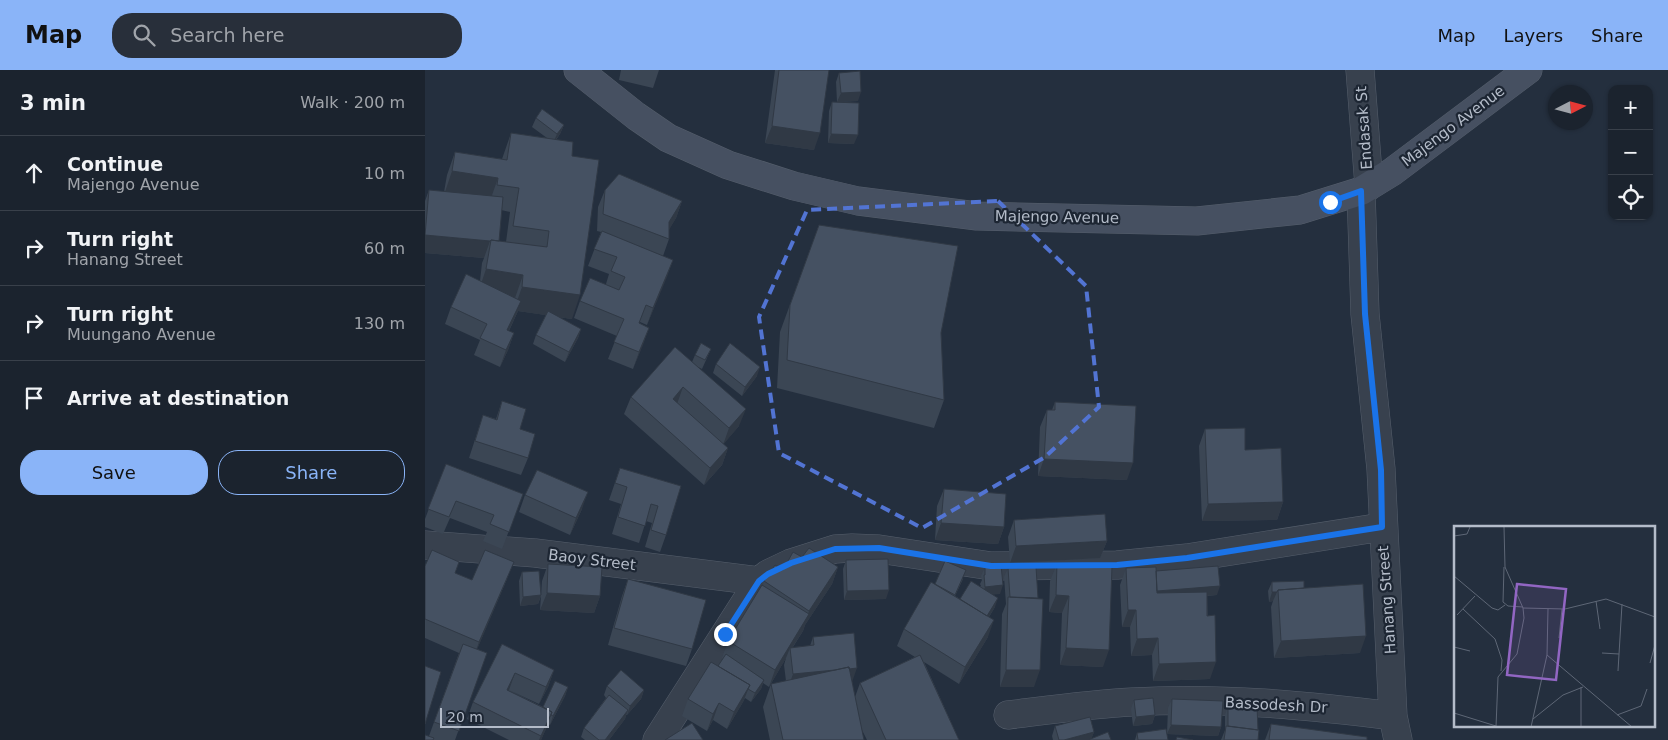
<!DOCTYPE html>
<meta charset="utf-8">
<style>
:root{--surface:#1b232e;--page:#282f3a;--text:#f1f3f6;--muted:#a0a4aa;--line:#39404a;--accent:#8ab4f8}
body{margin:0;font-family:"DejaVu Sans",sans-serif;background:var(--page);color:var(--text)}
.controls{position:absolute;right:15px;top:15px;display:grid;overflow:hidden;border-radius:10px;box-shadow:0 1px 4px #0004}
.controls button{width:45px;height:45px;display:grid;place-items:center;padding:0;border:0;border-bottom:1px solid var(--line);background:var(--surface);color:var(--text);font:25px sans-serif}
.compass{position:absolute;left:1123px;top:15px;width:45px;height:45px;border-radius:50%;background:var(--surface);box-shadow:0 1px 4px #0004;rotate:84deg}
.scale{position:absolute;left:15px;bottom:12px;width:109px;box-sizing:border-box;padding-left:5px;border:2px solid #b4bcc9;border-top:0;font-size:14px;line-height:18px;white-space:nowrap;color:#b4bcc9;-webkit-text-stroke:4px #1d2633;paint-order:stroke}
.stop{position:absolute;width:15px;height:15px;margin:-11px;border:4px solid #1a73e8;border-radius:50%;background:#fff}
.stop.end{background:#1a73e8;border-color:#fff;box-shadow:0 1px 5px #0008}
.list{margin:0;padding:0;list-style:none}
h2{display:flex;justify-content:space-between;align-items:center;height:65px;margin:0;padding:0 20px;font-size:21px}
h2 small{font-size:16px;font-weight:400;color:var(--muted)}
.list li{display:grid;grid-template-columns:32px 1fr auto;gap:15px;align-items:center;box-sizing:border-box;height:75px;padding:0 20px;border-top:1px solid var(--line)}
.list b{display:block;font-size:19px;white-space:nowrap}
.list p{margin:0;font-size:16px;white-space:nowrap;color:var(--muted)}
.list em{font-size:16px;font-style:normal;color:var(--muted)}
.actions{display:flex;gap:10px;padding:15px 20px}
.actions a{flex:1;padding:11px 0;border:1px solid var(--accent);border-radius:20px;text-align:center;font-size:18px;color:var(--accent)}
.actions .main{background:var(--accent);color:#111}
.icon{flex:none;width:28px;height:28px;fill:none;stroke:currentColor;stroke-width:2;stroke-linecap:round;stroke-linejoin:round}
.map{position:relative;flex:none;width:1243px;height:670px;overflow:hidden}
header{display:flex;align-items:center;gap:30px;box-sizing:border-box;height:70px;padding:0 25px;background:var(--accent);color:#111}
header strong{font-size:24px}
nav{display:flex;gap:28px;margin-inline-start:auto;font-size:18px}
.search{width:350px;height:45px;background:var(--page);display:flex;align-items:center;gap:12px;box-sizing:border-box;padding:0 18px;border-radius:20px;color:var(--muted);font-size:19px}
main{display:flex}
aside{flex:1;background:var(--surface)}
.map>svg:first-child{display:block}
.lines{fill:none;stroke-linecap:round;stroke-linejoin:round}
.street-casing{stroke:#565f6c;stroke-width:29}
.secondary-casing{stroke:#565f6c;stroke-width:29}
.street{stroke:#38414e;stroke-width:28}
.secondary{stroke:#465061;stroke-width:28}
.wall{fill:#3b4654;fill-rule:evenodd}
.shaded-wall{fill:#303945}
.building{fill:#455162;stroke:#303945}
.route{stroke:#1a73e8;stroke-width:6}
.marked{fill:none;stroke:#5274d3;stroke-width:4;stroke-dasharray:10 6;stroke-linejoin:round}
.labels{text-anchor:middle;stroke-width:4.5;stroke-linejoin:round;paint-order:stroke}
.street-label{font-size:15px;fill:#b4bcc9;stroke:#1d2633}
.inset-road{fill:none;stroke:#5e6776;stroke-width:1}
.view{fill:#9266c3;fill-opacity:0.15;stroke:#9266c3;stroke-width:2.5}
.inset-edge{fill:none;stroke:#b4bcc9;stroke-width:2.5}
</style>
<header>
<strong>Map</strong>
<div class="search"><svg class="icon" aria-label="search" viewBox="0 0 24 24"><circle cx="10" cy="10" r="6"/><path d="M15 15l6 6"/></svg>Search here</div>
<nav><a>Map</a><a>Layers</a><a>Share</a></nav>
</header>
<main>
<aside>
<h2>3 min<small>Walk · 200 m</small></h2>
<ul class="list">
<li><svg class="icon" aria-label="ahead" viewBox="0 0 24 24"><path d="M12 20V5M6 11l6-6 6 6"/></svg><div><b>Continue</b><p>Majengo Avenue</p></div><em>10 m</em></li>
<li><svg class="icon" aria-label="right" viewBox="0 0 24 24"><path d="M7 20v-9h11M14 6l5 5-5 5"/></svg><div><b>Turn right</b><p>Hanang Street</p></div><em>60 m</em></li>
<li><svg class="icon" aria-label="right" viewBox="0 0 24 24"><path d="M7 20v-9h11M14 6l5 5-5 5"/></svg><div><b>Turn right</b><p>Muungano Avenue</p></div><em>130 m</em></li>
<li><svg class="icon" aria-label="arrive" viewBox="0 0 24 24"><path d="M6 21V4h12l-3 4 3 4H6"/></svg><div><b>Arrive at destination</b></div></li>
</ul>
<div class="actions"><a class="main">Save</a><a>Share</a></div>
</aside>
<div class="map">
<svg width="1243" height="670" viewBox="0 0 1243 670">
<rect width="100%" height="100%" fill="#242f3e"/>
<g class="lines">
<g class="street-casing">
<path id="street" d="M935 0 944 116
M936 121 940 244 956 399 968 646 973 670
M0 475 110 483 334 511
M583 645C624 640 666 634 707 632 795 627 882 635 968 646
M232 670 334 511 343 504 366 493 410 479 427 478 454 479 566 496 692 495 762 488 957 457"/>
</g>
<g class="secondary-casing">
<path id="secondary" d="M153 0 211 46 243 68 303 95 369 116 433 131 552 146 772 151 875 140 936 121 967 102 1103 0"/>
</g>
<use href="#street" class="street"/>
<use href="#secondary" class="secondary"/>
</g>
<path class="wall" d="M196 0H234L228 18 194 10Z
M350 0H404L389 80 340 73Z
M414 3 433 31 412 32 411 12Z
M407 32 429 74 403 73 404 41Z
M111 48 139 55 135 64 131 70 147 86V249L133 247 156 259 153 268 140 292 108 274 111 265 121 245 93 241 84 261 89 263 83 280 75 297 49 285 55 270 20 254 26 237 55 211 57 193 59 188 0 183V131L4 120 19 122 22 105 30 82 77 89 86 63 122 68 107 57ZM76 140 85 142 81 172 74 171Z
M180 120 257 131 251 148 244 159V169L238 186 248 190 222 255 215 252 214 253 224 258 208 299 183 289 192 266 149 248 155 231 181 214 184 204 163 196 176 162 172 161 173 137Z
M394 155 516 263 519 330 509 358 352 318 355 262Z
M286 279 277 299 273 297 314 356 298 374 303 378 297 395 279 415 199 344 206 327 267 292 270 285Z
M291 294 332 306 317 326 288 303Z
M77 331 95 359 103 388 96 405 44 388 58 345 71 349Z
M630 332 702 410 613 406 615 357 622 340H627Z
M780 359 820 380 858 432 852 450 777 451 774 376Z
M21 394 98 424 77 479 58 471 62 462 25 448 18 464 0 457V449Z
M195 398 256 416 241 465 235 482 220 477 227 453 221 451 214 473 187 464 196 434 184 430Z
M519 419 579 457 573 474 510 470 512 436Z
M100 425 157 439 145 465 94 442Z
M589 450 682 471 675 488 585 493 583 467Z
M377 487 413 497 407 514 380 555 378 561 368 577 385 576 388 567 427 613 430 627 435 613 490 587 472 576 479 559 510 514 538 509 530 526 535 529 556 516 555 514 557 510 556 506 560 497 575 524H568L570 537 564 547 563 567 534 614 499 592 534 670H442L436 658 439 670H345L338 637 346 614 361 611 359 595 361 588 344 617 338 613 336 619 326 632 320 628 318 632 302 659 288 650 282 661 257 646 263 629 293 596 298 588H297L303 571 338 515 339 511Z
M421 490 461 529 419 530 418 499Z
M34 492 30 503 47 510 82 509 52 579 62 583 30 670H0L4 666 34 583 0 568V496Z
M123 494 175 526 169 543 115 540 116 526 113 534 95 536 94 511 97 502 116 525 117 511Z
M632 494 678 597 635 595 637 543 624 542 625 511Z
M583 498 609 617H575L577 544 581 534 579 507Z
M701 498 731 501 792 525 782 526 785 609 728 611 727 585 706 586 705 557H697L695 515Z
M203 509 267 579 261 596 183 575 197 526Z
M847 512 879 518 935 583 849 588 846 537 848 531 844 532 843 521Z
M77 574 129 600 123 617 114 634 84 620 118 637 143 617 140 626 125 655 123 654 116 670H84L42 649 48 632Z
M182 616 219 620 216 629 202 645H201L200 649 184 670H160L156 667 159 658 181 628 179 625Z
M747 629 796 657 793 666 742 664 743 638Z
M709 630 730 645 727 654 708 656 706 639Z
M803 636 833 670H796L800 660V645Z
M846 654 942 670H840Z
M630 656 669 662 666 669 686 670H628L627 666Z
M712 663 743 670H710Z"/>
<path class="shaded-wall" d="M436 22 433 31 412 32 416 23Z
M139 55 135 64 128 73 132 64Z
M347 56 395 63 389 80 340 73Z
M406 64 433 65 429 74 403 73Z
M27 101 73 108 65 131 19 125Z
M257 131 251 148 240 167 244 152Z
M0 165 65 171 59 188 0 183Z
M248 190 242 207 222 255 228 238Z
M61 199 98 205 90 228 53 223Z
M97 217 155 225 147 249 93 241 76 277Z
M224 258 218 275 208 299 214 282Z
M156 259 153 268 140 292 144 282Z
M89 263 83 280 75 297 81 280Z
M335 297 332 306 317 326 320 317Z
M258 317 252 334 248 329Z
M321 339 314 356 298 375 304 358Z
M303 378 297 395 279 415 285 398Z
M619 389 708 393 702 410 613 406Z
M163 422 157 439 145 465 151 448Z
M858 432 852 450 777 451 783 434Z
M516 453 579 457 573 474 510 470Z
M682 471 675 488 585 493 591 476Z
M89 492 82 509 48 589 54 572Z
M413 497 407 514 380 555 378 561 365 581V578L361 588 344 617 350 600 382 547 384 541Z
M578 515 575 524 556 526 560 517Z
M795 516 792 525 728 530 732 521Z
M464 520 461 529 419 530 422 521Z
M847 522H852L848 531 844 532Z
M122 523 175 526 169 543 115 540Z
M116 525 113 534 95 536 98 527Z
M631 525 644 526 637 543 624 542Z
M573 528 570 537 556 559 559 550Z
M703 540H711L705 557H697Z
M569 550 563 567 534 614 540 597Z
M941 566 935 583 849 588 856 571Z
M733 568 727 585 706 586 712 569Z
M641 578 684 580 678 597 635 595Z
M791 592 785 609 728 611 734 594Z
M432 598 426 615 362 621 368 604Z
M129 600 123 617 114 634 121 617Z
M581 600H615L609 617H575Z
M90 603 84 620 76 637 82 620Z
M339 610 336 619 326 632 330 623Z
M325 615 318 632 302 659 309 642Z
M143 617 140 626 125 655 128 646Z
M219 620 216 629 202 645 205 636Z
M294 633 288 650 282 661 288 644Z
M203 640 200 649 184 670H180Z
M127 642 121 659 116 670H114Z
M730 645 727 654 708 656 711 647Z
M746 655 796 657 793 666 742 664Z
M669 662 666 670H639Z"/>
<path class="building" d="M354 0H404L395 63 347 56Z
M435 1 436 22 416 23 414 3Z
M407 32 434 33 433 65 406 64Z
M117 39 139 55 132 64 111 48Z
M86 63 148 72 147 86 174 90 155 225 97 217 98 205 61 199 66 170 122 177 124 161 88 156 94 118 72 115 73 108 27 101 30 82 82 90Z
M194 104 257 131 244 152V169L178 144 180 120Z
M4 120 78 127 74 171 66 170 65 171 0 165Z
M394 155 533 176 516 263 519 330 362 290 365 235Z
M177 161 248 190 228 238 221 235 214 253 224 258 214 282 189 272 199 249 155 231 165 208 194 220 200 207 186 201 192 187 169 179Z
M41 204 96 231 82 260 89 263 81 280 55 268 62 254 26 237Z
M123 241 156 259 144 282 111 265Z
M276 273 286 279 280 290 270 285Z
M305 273 335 297 320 317 291 294Z
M250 277 321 339 304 358 258 317 248 329 303 378 285 398 206 327Z
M77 331 101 339 95 359 110 364 103 388 50 371 58 345 72 350Z
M630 332 711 336 708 393 619 389 622 340H630Z
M820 358V380L856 378 858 432 783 434 780 359Z
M21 394 98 424 84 462 65 454 69 445 31 431 24 447 3 439Z
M195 398 256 416 241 465 226 460 233 436 226 434 220 456 193 447 202 417 190 413Z
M112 400 163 422 151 448 100 425Z
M519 419 581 424 579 457 516 453Z
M680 444 682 471 591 476 589 450Z
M384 478 413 497 384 541 339 511 350 495 358 500 368 482 377 487Z
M7 480 34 492 30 503 47 510 60 480 89 492 54 572 0 549V496Z
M463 489 464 520 422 521 421 490Z
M520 491 541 500 530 525 510 514Z
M123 494 177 497 175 526 122 523Z
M632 494 687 496 684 580 641 578 644 526 631 525Z
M576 495 578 515 560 517 559 505H560V497Z
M793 496 795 516 732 521 731 501Z
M611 497 613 528 585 527 583 498Z
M731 497 732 523 782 522V546L790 545 791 592 734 594 733 568 712 569 711 540H703L701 498Z
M114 501 116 525 98 527 97 502Z
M203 509 281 530 267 579 189 558Z
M546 511 573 528 562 546 535 529Z
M879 511V518L853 520 852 522H847V512Z
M506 512 569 550 540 597 479 559Z
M938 514 941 566 856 571 853 520Z
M337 515 384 544 350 600 303 571Z
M583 527 618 529 615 600H581Z
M429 563 432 598 424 599V597L410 600 368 604 365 578 389 575 388 567Z
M38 574 62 583 34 661 9 652Z
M77 574 129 600 121 617 90 603 82 620 127 642 116 666 48 632Z
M301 584 339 610 330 623 323 619 325 615 293 596Z
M495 585 534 670H461L435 613Z
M286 592 325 615 309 642 294 633 288 644 263 629Z
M0 596 16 602 0 654Z
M424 597 439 670H358L346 614Z
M196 600 219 620 205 636 182 616Z
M130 611 143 617 128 646 126 645 127 642 118 637Z
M184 625 203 640 180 670H174L159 658Z
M728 628 730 645 711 647 709 630Z
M747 629 798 631 796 657 746 655Z
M803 636H832L833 660 803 656Z
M665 647 669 662 639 670H634L630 656Z
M267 653 278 670H240Z
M846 654 942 667V670H844Z
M801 656 834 660 833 670H799Z
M741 659 743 670H713L712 663Z
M683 662 686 670H663Z
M0 665 9 668 8 670H0Z
M752 667 768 670H751Z"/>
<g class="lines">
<path class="route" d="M300 564 334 511 343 504 366 493 410 479 454 478 566 496 692 495 762 488 957 457 956 400 940 244 936 121 905 132"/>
</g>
<path class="marked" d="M573 131 661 216 674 337 620 387 497 458 354 383 334 247 382 140Z"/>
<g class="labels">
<g class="street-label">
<text transform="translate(1028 56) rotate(-37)" y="5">Majengo Avenue</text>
<text transform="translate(939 58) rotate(-94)" y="5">Endasak St</text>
<text transform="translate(632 147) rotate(1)" y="5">Majengo Avenue</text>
<text transform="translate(167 490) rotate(7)" y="5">Baoy Street</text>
<text transform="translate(962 530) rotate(-94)" y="5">Hanang Street</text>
<text transform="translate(851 635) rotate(3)" y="5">Bassodesh Dr</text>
</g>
</g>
<g transform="translate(1029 456)">
<rect width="201" height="201" fill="#242f3e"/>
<path class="inset-road" d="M0 10 13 8 16 1M50 41 49 76 54 80 69 81M0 50 38 82 44 84 51 79M142 75 146 103M69 82 111 83 152 73 201 91M9 83 41 113 48 134 47 145M94 83 93 129 178 201M3 89 21 70M105 112 108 83M0 121 16 125M148 127 165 128M196 137 201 119M164 145 168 78M0 187 42 200M163 189 187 180 193 163M79 193 109 169 129 161M42 201 44 151 63 128 70 92 69 82 51 41 50 1M77 201 93 129M127 201V161"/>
<path class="view" d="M63 58 112 63 102 154 53 149Z"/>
<rect width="201" height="201" class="inset-edge"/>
</g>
</svg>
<div class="controls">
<button>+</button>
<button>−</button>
<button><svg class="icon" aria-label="locate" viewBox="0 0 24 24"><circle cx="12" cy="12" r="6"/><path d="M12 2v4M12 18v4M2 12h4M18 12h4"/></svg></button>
</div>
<svg class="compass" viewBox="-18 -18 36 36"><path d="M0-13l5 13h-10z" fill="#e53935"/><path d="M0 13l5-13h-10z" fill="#a0a4aa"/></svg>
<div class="scale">20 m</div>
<div class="stop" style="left:905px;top:132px"></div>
<div class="stop end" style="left:300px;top:564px"></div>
</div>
</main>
